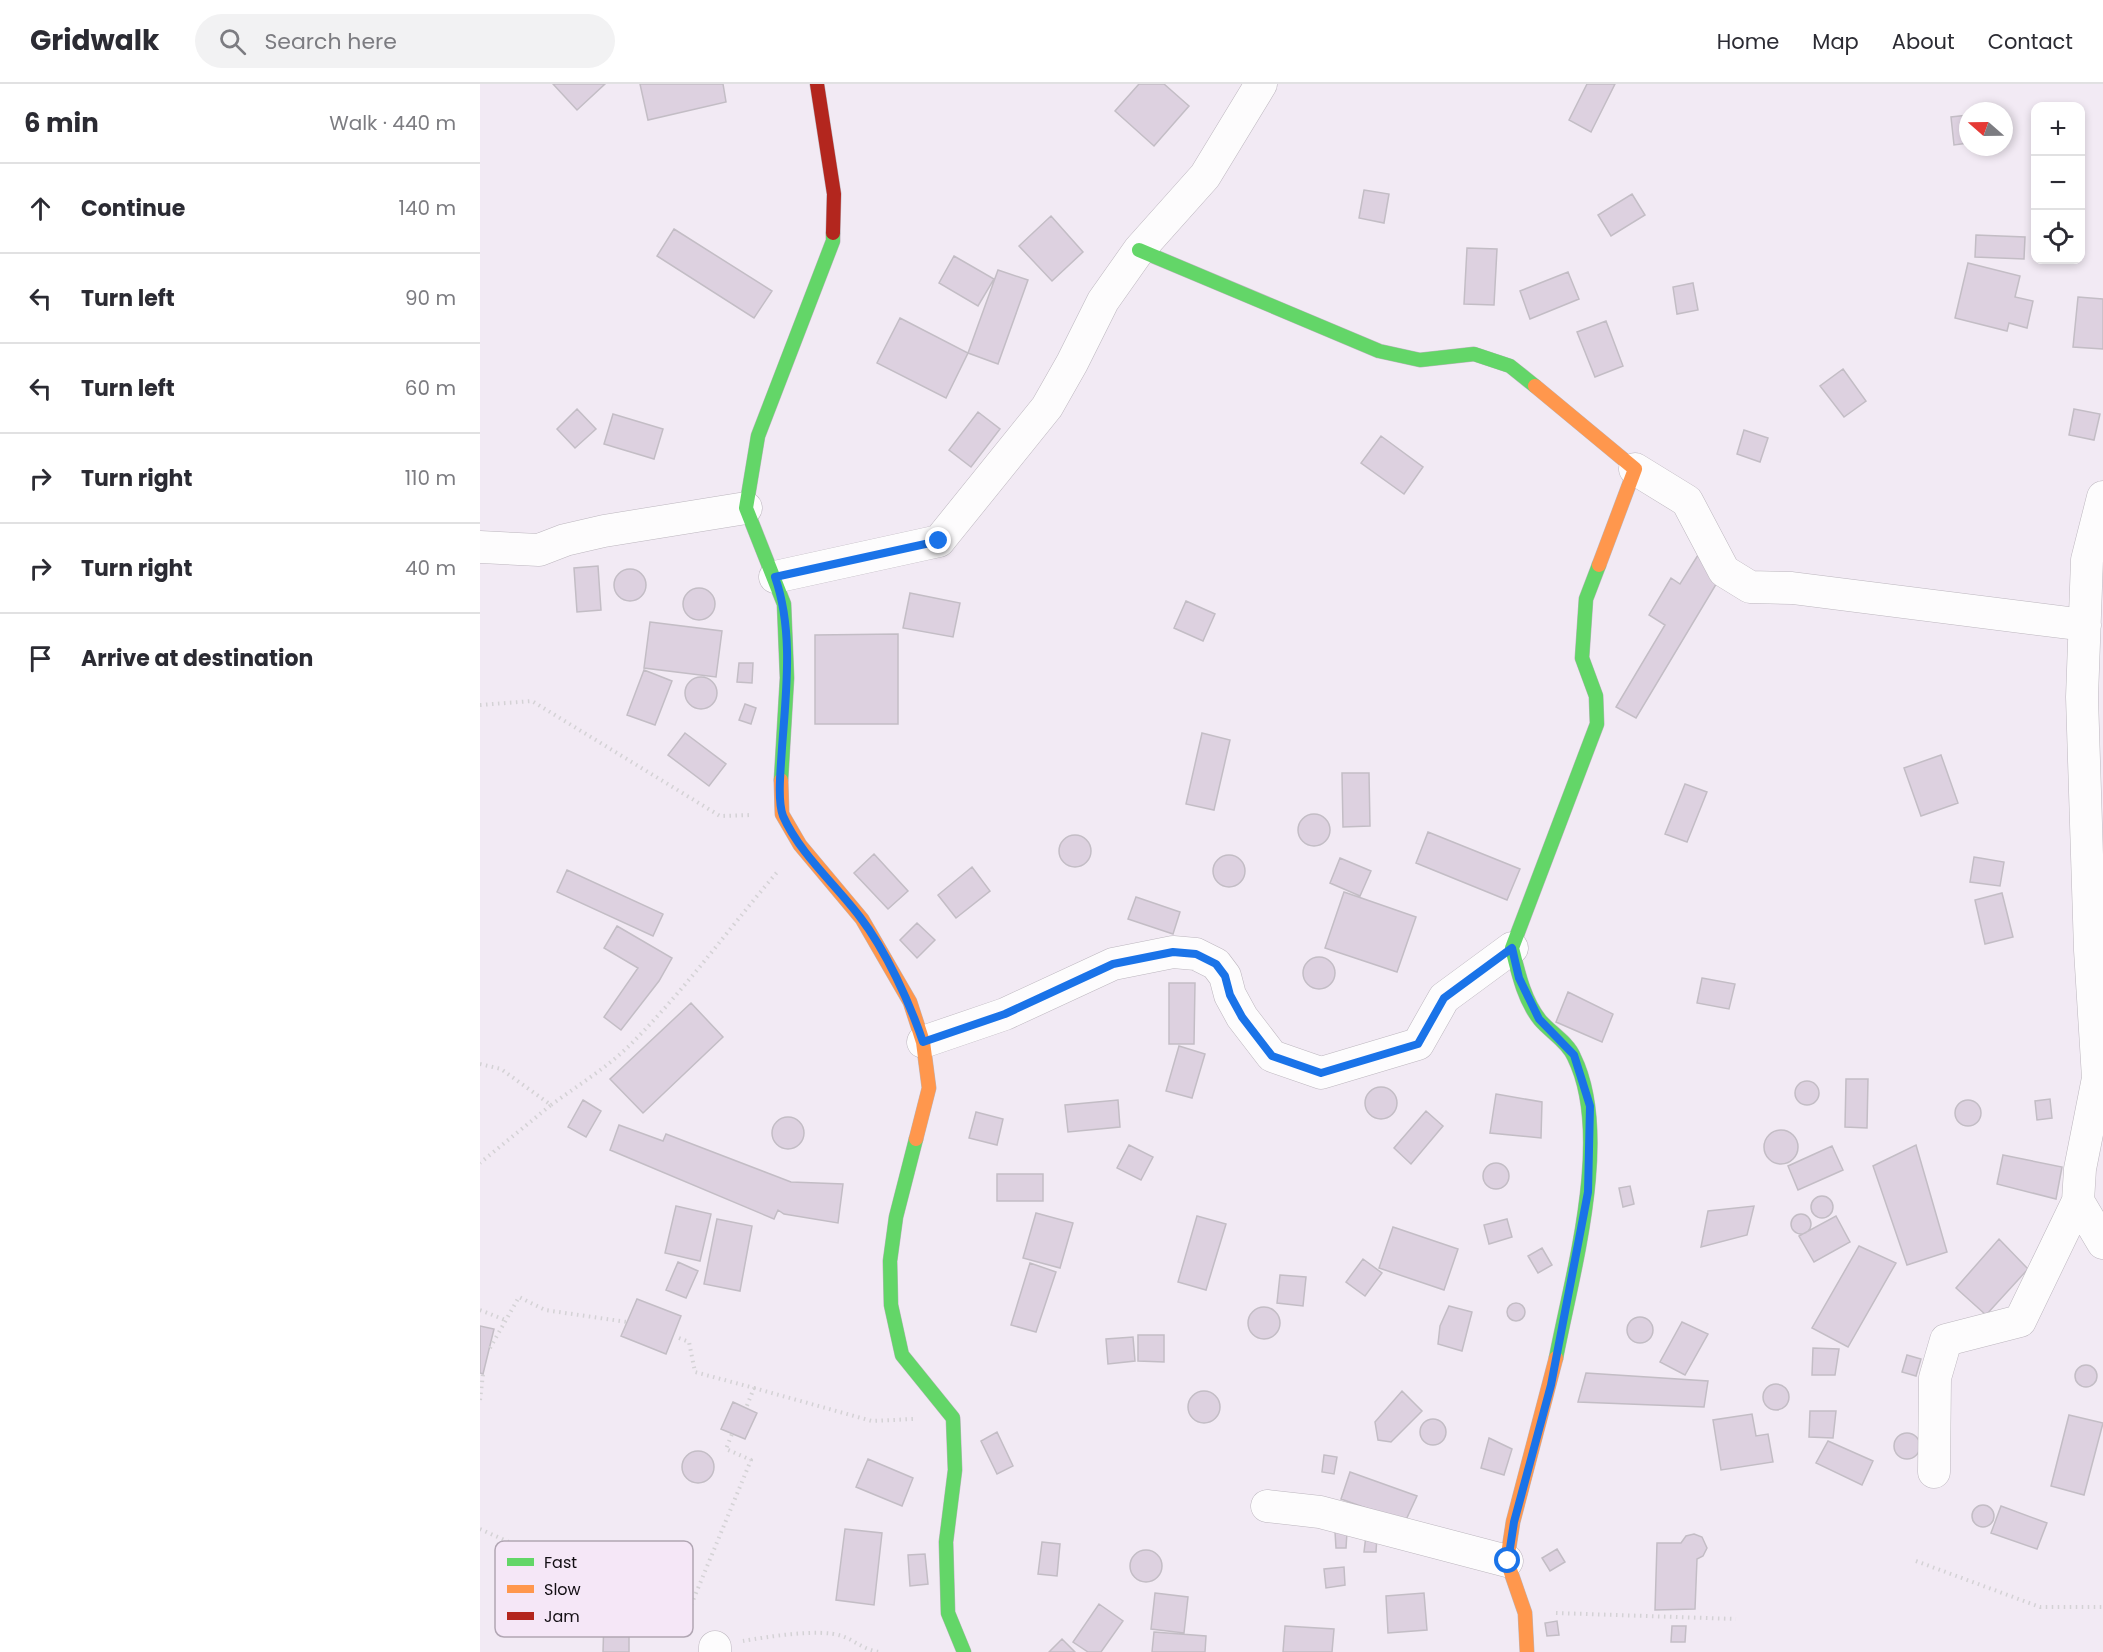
<!DOCTYPE html>
<meta charset="utf-8">
<style>
:root{--surface:#fff;--page:#f2f2f3;--text:#2b2b33;--muted:#7c7c81;--line:#e1e1e2}
body{margin:0;font-family:Poppins,sans-serif;background:var(--page);color:var(--text)}
.controls{position:absolute;right:18px;top:18px;display:grid;overflow:hidden;border-radius:12px;box-shadow:0 3px 9px #0003}
.controls button{width:54px;height:54px;display:grid;place-items:center;padding:0;border:0;border-bottom:2px solid var(--line);background:var(--surface);color:var(--text);font:30px sans-serif}
.compass{position:absolute;left:1479px;top:18px;width:54px;height:54px;border-radius:50%;background:var(--surface);box-shadow:0 3px 9px #0003;rotate:290deg}
.stop{position:absolute;width:18px;height:18px;margin:-14px;border:4px solid #1a73e8;border-radius:50%;background:#fff}
.stop.end{background:#1a73e8;border-color:#fff;box-shadow:0 2px 6px #0008}
.list{margin:0;padding:0;list-style:none}
h2{display:flex;justify-content:space-between;align-items:center;height:78px;margin:0;padding:0 24px;font-size:26px}
h2 small{font-size:20px;font-weight:400;color:var(--muted)}
.list li{display:grid;grid-template-columns:39px 1fr auto;gap:18px;align-items:center;box-sizing:border-box;height:90px;padding:0 24px;border-top:2px solid var(--line)}
.list b{display:block;font-size:22px;white-space:nowrap}
.list em{font-size:20px;font-style:normal;color:var(--muted)}
.icon{flex:none;width:33px;height:33px;fill:none;stroke:currentColor;stroke-width:2;stroke-linecap:round;stroke-linejoin:round}
.map{position:relative;flex:none;width:1623px;height:1568px;overflow:hidden}
header{display:flex;align-items:center;gap:36px;box-sizing:border-box;height:84px;padding:0 30px;background:var(--surface);border-bottom:2px solid var(--line)}
header strong{font-size:28px}
nav{display:flex;gap:33px;margin-inline-start:auto;font-size:21px}
.search{width:420px;height:54px;background:var(--page);display:flex;align-items:center;gap:15px;box-sizing:border-box;padding:0 21px;border-radius:33px;color:var(--muted);font-size:22px}
main{display:flex}
aside{flex:1;background:var(--surface)}
.map>svg:first-child{display:block}
.building{fill:#ddd1e0;stroke:#c3bdc5;stroke-width:1.5}
.lines{fill:none;stroke-linecap:round;stroke-linejoin:round}
.street-casing{stroke:#bcb6be;stroke-width:33}
.fast-casing{stroke:#bcb6be;stroke-width:15}
.slow-casing{stroke:#bcb6be;stroke-width:15}
.jam-casing{stroke:#bcb6be;stroke-width:15}
.path{stroke:#d4d2d5;stroke-width:4;stroke-dasharray:1.5 4.5;stroke-linecap:butt}
.street{stroke:#fdfcfd;stroke-width:32}
.fast{stroke:#63d668;stroke-width:14}
.slow{stroke:#ff974d;stroke-width:14}
.jam{stroke:#b3261e;stroke-width:14}
.route{stroke:#1a73e8;stroke-width:8}
.key{fill:#f5e7f7;stroke:#b1a6b3;stroke-width:1.5}
.key-label{font-size:16px;fill:#120e13}
</style>
<header>
<strong>Gridwalk</strong>
<div class="search"><svg class="icon" aria-label="search" viewBox="0 0 24 24"><circle cx="10" cy="10" r="6"/><path d="M15 15l6 6"/></svg>Search here</div>
<nav><a>Home</a><a>Map</a><a>About</a><a>Contact</a></nav>
</header>
<main>
<aside>
<h2>6 min<small>Walk · 440 m</small></h2>
<ul class="list">
<li><svg class="icon" aria-label="ahead" viewBox="0 0 24 24"><path d="M12 20V5M6 11l6-6 6 6"/></svg><div><b>Continue</b></div><em>140 m</em></li>
<li><svg class="icon" aria-label="left" viewBox="0 0 24 24"><path d="M17 20v-9H6M10 6l-5 5 5 5"/></svg><div><b>Turn left</b></div><em>90 m</em></li>
<li><svg class="icon" aria-label="left" viewBox="0 0 24 24"><path d="M17 20v-9H6M10 6l-5 5 5 5"/></svg><div><b>Turn left</b></div><em>60 m</em></li>
<li><svg class="icon" aria-label="right" viewBox="0 0 24 24"><path d="M7 20v-9h11M14 6l5 5-5 5"/></svg><div><b>Turn right</b></div><em>110 m</em></li>
<li><svg class="icon" aria-label="right" viewBox="0 0 24 24"><path d="M7 20v-9h11M14 6l5 5-5 5"/></svg><div><b>Turn right</b></div><em>40 m</em></li>
<li><svg class="icon" aria-label="arrive" viewBox="0 0 24 24"><path d="M6 21V4h12l-3 4 3 4H6"/></svg><div><b>Arrive at destination</b></div></li>
</ul>
</aside>
<div class="map">
<svg width="1623" height="1568" viewBox="0 0 1623 1568">
<rect width="100%" height="100%" fill="#f2eaf4"/>
<path class="building" d="M73 0H125L97 26Z
M160 0H243L246 18 168 36Z
M659 0H684L709 22 674 62 635 27Z
M1107 0H1135L1111 48 1089 36Z
M1488 31V59L1474 61 1471 33Z
M884 106 909 110 904 139 879 134Z
M1152 110 1165 131 1131 152 1118 131Z
M571 132 603 168 572 197 539 162Z
M194 145 292 207 274 234 177 172Z
M1496 151 1545 153 1544 175 1495 173Z
M987 164 1017 165 1014 221 984 220Z
M474 172 514 195 498 222 459 199Z
M1488 179 1540 192 1535 213 1553 217 1547 244 1529 239 1527 247 1475 234Z
M518 186 548 196 518 280 488 269Z
M1088 188 1099 215 1050 235 1040 207Z
M1213 199 1218 226 1197 230 1193 203Z
M1598 213 1623 215V265L1593 263Z
M420 234 488 269 466 314 397 279Z
M1126 237 1143 282 1115 293 1097 248Z
M1363 285 1386 317 1364 333 1340 302Z
M97 325 116 345 95 364 77 345Z
M1594 325 1620 330 1614 356 1589 351Z
M498 328 520 345 491 383 469 366Z
M133 330 183 345 174 375 124 360Z
M1264 346 1288 354 1280 378 1257 370Z
M901 352 943 383 924 410 881 379Z
M1218 471 1244 487 1156 634 1136 623 1185 541 1169 531 1191 494 1200 500Z
M118 482 121 526 97 528 94 484Z
M134 501a16 16 0 1 1 32 0a16 16 0 1 1-32 0Z
M203 520a16 16 0 1 1 32 0a16 16 0 1 1-32 0Z
M430 509 480 519 473 553 423 544Z
M706 517 735 530 723 557 694 544Z
M170 538 242 547 236 593 164 584Z
M418 550V640H335V551Z
M259 579H273L272 599 257 598Z
M164 586 192 597 175 641 147 631Z
M205 609a16 16 0 1 1 32 0a16 16 0 1 1-32 0Z
M265 620 276 624 271 640 259 636Z
M205 649 246 680 229 702 188 671Z
M722 649 750 656 734 726 706 720Z
M1461 671 1478 719 1441 732 1424 684Z
M862 689H889L890 742 863 743Z
M1205 700 1227 708 1207 758 1185 750Z
M818 746a16 16 0 1 1 32 0a16 16 0 1 1-32 0Z
M948 748 1040 785 1027 816 936 779Z
M579 767a16 16 0 1 1 32 0a16 16 0 1 1-32 0Z
M394 770 428 807 408 825 374 789Z
M733 787a16 16 0 1 1 32 0a16 16 0 1 1-32 0Z
M1494 773 1524 778 1520 802 1490 798Z
M860 774 891 787 880 812 850 799Z
M492 783 510 807 476 834 458 811Z
M87 786 183 830 173 852 77 808Z
M864 808 936 833 917 888 845 864Z
M1522 809 1533 853 1505 860 1495 816Z
M656 813 700 828 693 850 648 835Z
M437 839 455 856 437 874 420 856Z
M137 842 192 874 179 897 141 946 124 933 158 884 124 864Z
M823 889a16 16 0 1 1 32 0a16 16 0 1 1-32 0Z
M1222 894 1255 900 1249 925 1217 919Z
M689 899H715L714 960H689Z
M1088 908 1133 930 1122 958 1076 938Z
M211 919 243 953 163 1029 130 995Z
M699 962 725 970 712 1014 686 1007Z
M1366 995H1388L1387 1044 1365 1043Z
M1315 1009a12 12 0 1 1 24 0a12 12 0 1 1-24 0Z
M885 1019a16 16 0 1 1 32 0a16 16 0 1 1-32 0Z
M1016 1010 1062 1018 1061 1054 1010 1049Z
M1570 1015 1572 1034 1557 1036 1555 1017Z
M103 1016 121 1027 106 1053 88 1043Z
M638 1016 640 1043 588 1048 585 1021Z
M1475 1029a13 13 0 1 1 26 0a13 13 0 1 1-26 0Z
M946 1027 963 1042 931 1080 914 1064Z
M496 1028 523 1035 517 1061 489 1054Z
M292 1049a16 16 0 1 1 32 0a16 16 0 1 1-32 0Z
M139 1041 183 1057 186 1050 311 1098 363 1100 358 1139 304 1130 298 1126 294 1135 130 1066Z
M1284 1063a17 17 0 1 1 34 0a17 17 0 1 1-34 0Z
M649 1061 673 1073 661 1096 637 1084Z
M1436 1061 1467 1168 1427 1181 1393 1082Z
M1352 1062 1363 1086 1318 1106 1308 1082Z
M1523 1071 1582 1083 1576 1115 1517 1100Z
M1003 1092a13 13 0 1 1 26 0a13 13 0 1 1-26 0Z
M517 1090H563V1117H517Z
M1150 1102 1154 1120 1143 1123 1139 1104Z
M1331 1123a11 11 0 1 1 22 0a11 11 0 1 1-22 0Z
M196 1122 231 1130 220 1177 185 1169Z
M1274 1122 1267 1151 1221 1163 1228 1127Z
M556 1129 593 1139 580 1184 543 1174Z
M1311 1140a10 10 0 1 1 20 0a10 10 0 1 1-20 0Z
M717 1132 746 1140 726 1206 698 1198Z
M1356 1132 1370 1158 1334 1178 1319 1152Z
M237 1135 272 1142 260 1207 224 1200Z
M1027 1135 1032 1153 1009 1160 1004 1141Z
M913 1143 978 1165 964 1206 899 1184Z
M1519 1155 1548 1185 1506 1231 1476 1204Z
M1379 1162 1416 1179 1368 1263 1332 1244Z
M1062 1164 1072 1181 1058 1189 1048 1172Z
M883 1175 902 1189 885 1212 866 1198Z
M198 1178 218 1187 206 1214 186 1206Z
M550 1179 576 1188 556 1248 531 1241Z
M800 1191 826 1193 823 1222 797 1219Z
M157 1215 201 1232 186 1270 141 1252Z
M1027 1228a9 9 0 1 1 18 0a9 9 0 1 1-18 0Z
M969 1222 992 1228 982 1267 958 1260 960 1242Z
M768 1239a16 16 0 1 1 32 0a16 16 0 1 1-32 0Z
M1147 1246a13 13 0 1 1 26 0a13 13 0 1 1-26 0Z
M1202 1238 1228 1250 1205 1291 1180 1278Z
M0 1242 14 1245 3 1290 0 1289Z
M658 1251H684V1278L658 1277Z
M653 1253 655 1277 628 1280 626 1255Z
M1333 1264 1359 1265 1355 1291H1332Z
M1427 1271 1441 1275 1436 1292 1422 1288Z
M1595 1292a11 11 0 1 1 22 0a11 11 0 1 1-22 0Z
M1106 1289 1228 1297 1224 1323 1098 1318Z
M1283 1313a13 13 0 1 1 26 0a13 13 0 1 1-26 0Z
M922 1307 942 1327 911 1358 898 1356 895 1338Z
M708 1323a16 16 0 1 1 32 0a16 16 0 1 1-32 0Z
M253 1318 277 1329 265 1355 241 1345Z
M1330 1327H1356L1353 1354 1329 1353Z
M1272 1330 1276 1352 1288 1350 1293 1378 1241 1386 1233 1336Z
M1589 1331 1623 1339 1604 1411 1571 1402Z
M940 1348a13 13 0 1 1 26 0a13 13 0 1 1-26 0Z
M517 1348 533 1382 517 1390 501 1357Z
M1414 1362a13 13 0 1 1 26 0a13 13 0 1 1-26 0Z
M1009 1354 1032 1365 1024 1391 1001 1384Z
M1348 1357 1393 1377 1382 1401 1336 1379Z
M202 1383a16 16 0 1 1 32 0a16 16 0 1 1-32 0Z
M844 1371 857 1373 854 1390 842 1388Z
M388 1375 433 1394 422 1422 376 1403Z
M870 1388 937 1412 925 1438 861 1415Z
M1492 1432a11 11 0 1 1 22 0a11 11 0 1 1-22 0Z
M1521 1422 1567 1439 1557 1465 1511 1449Z
M365 1445 402 1449 394 1521 356 1516Z
M855 1448H867L866 1464H856Z
M1214 1450 1222 1453 1227 1464 1223 1472 1217 1475 1215 1525 1175 1526 1177 1459H1201L1206 1452Z
M886 1451 897 1452 896 1468H884Z
M562 1458 580 1460 577 1492 558 1490Z
M1077 1465 1085 1478 1070 1487 1062 1474Z
M650 1482a16 16 0 1 1 32 0a16 16 0 1 1-32 0Z
M445 1470 448 1500 430 1502 428 1471Z
M864 1483 865 1501 846 1504 844 1485Z
M675 1509 708 1513 704 1549 671 1545Z
M944 1509 947 1546 908 1549 906 1512Z
M619 1520 643 1537 621 1568H608L593 1558Z
M124 1535 149 1536V1568H123Z
M1077 1537 1079 1551 1067 1552 1065 1539Z
M805 1542 854 1545 852 1568H803Z
M1192 1542H1206L1205 1558H1191Z
M674 1548 726 1552 725 1568H672Z
M582 1555 595 1568H569Z"/>
<g class="lines">
<g class="street-casing">
<path id="street" d="M1155 385 1207 417 1244 487 1270 503 1312 504 1605 541
M1623 413 1607 476 1602 613 1610 866 1618 994 1600 1085 1598 1117 1623 1159
M0 463 59 466 85 456 124 447 266 424
M295 493 459 457 567 323 592 279 623 217 659 166 725 92 781 0
M443 958 525 930 633 880 693 868 716 870 736 880 745 892 750 911 762 933 792 972 841 989 938 960 964 914 1032 864
M1454 1388 1455 1294 1466 1256 1540 1237 1598 1117
M787 1422 840 1428 1027 1477
M235 1563V1568"/>
</g>
<g class="fast-casing">
<path id="fast" d="M659 166 899 267 940 276 994 270 1030 282 1055 302
M301 696 307 594 304 520 266 424 278 352 353 157V149
M436 1055 416 1133 410 1177 411 1221 422 1271 473 1334 475 1386 466 1458 468 1529 484 1568
M1076 1274C1092 1190 1133 1052 1094 973 1088 958 1070 948 1060 936 1044 916 1038 888 1032 864L1117 640 1116 612 1102 574 1106 515 1119 481"/>
</g>
<g class="slow-casing">
<path id="slow" d="M1055 302 1155 385 1119 481
M301 696 302 730 320 761 382 835 430 918 443 958 449 1004 436 1055
M1047 1568 1045 1529 1027 1477 1033 1438 1076 1274"/>
</g>
<g class="jam-casing">
<path id="jam" d="M337 0 354 110 353 149"/>
</g>
<path class="path" d="M0 621 52 617 240 732 272 731
M0 980 21 985 71 1021 0 1079
M71 1021C97 1002 128 983 151 960 205 906 249 844 299 786
M0 1226 25 1236
M199 1254 209 1258 215 1288 274 1304 266 1324
M10 1264 39 1213 65 1226 147 1238
M274 1304 392 1337 433 1335
M0 1316 3 1290
M0 1445 150 1513 209 1547
M1436 1477 1560 1523H1623
M1076 1529 1256 1535
M202 1543 271 1376 246 1365 252 1350
M263 1557C286 1553 340 1544 362 1552 378 1558 383 1566 401 1568"/>
<use href="#street" class="street"/>
<use href="#fast" class="fast"/>
<use href="#slow" class="slow"/>
<use href="#jam" class="jam"/>
</g>
<g class="lines">
<path class="route" d="M459 457 295 493C314 547 306 608 302 664 301 682 297 716 303 732 320 770 355 800 380 833 406 867 429 917 443 958L525 930 633 880 693 868 716 870 736 880 745 892 750 911 762 933 792 972 841 989 938 960 964 914 1032 864 1039 894 1059 935 1094 971 1110 1022 1108 1108 1071 1301 1034 1438 1028 1477"/>
</g>
<rect x="15" y="1457" width="198" height="96" rx="9" class="key"/>
<rect x="27" y="1474" width="27" height="8" fill="#63d668"/>
<rect x="27" y="1501" width="27" height="8" fill="#ff974d"/>
<rect x="27" y="1528" width="27" height="8" fill="#b3261e"/>
<g class="key-label">
<text x="64" y="1484">Fast</text>
<text x="64" y="1511">Slow</text>
<text x="64" y="1538">Jam</text>
</g>
</svg>
<div class="controls">
<button>+</button>
<button>−</button>
<button><svg class="icon" aria-label="locate" viewBox="0 0 24 24"><circle cx="12" cy="12" r="6"/><path d="M12 2v4M12 18v4M2 12h4M18 12h4"/></svg></button>
</div>
<svg class="compass" viewBox="-18 -18 36 36"><path d="M0-13l5 13h-10z" fill="#e53935"/><path d="M0 13l5-13h-10z" fill="#7c7c81"/></svg>
<div class="stop" style="left:1028px;top:1477px"></div>
<div class="stop end" style="left:459px;top:457px"></div>
</div>
</main>
